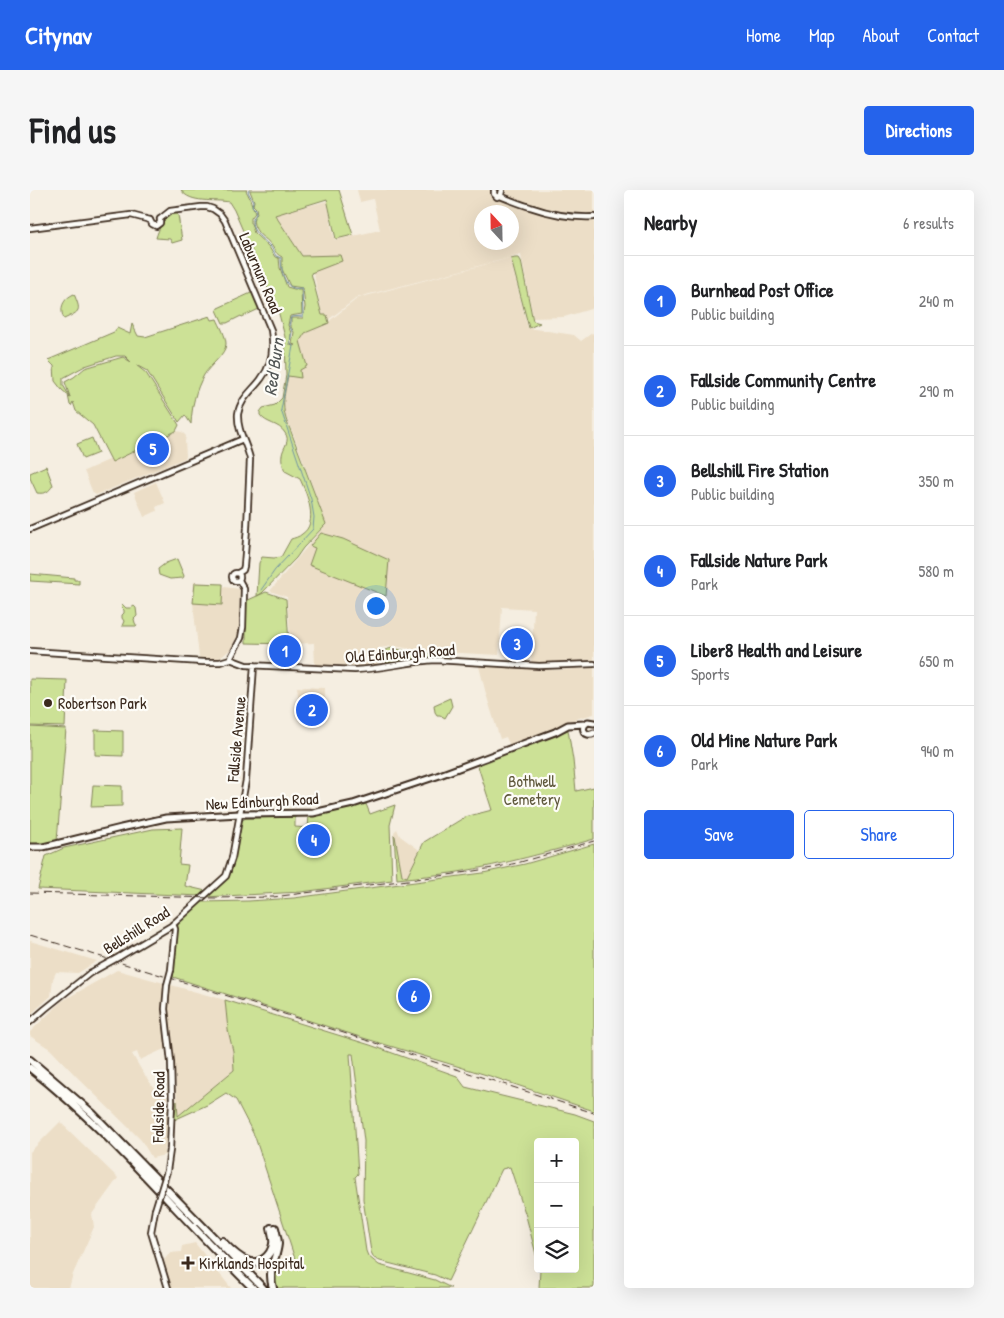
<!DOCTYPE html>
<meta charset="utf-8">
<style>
:root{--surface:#fff;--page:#f6f6f6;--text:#202124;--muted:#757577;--line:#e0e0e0;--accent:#2563eb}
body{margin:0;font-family:"Patrick Hand",sans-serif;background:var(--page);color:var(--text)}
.controls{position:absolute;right:15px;bottom:15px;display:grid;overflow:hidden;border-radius:5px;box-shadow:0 5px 20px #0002}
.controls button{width:45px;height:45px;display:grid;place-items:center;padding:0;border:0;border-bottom:1px solid var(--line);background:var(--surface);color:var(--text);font:25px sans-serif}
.compass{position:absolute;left:444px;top:15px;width:45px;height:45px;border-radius:50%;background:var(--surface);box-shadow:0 5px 20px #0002;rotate:338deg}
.you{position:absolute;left:345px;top:415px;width:18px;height:18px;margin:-12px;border:4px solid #fff;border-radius:50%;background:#1a73e8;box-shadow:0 0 0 8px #1a73e833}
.badge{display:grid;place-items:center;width:32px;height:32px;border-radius:50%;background:var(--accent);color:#fff;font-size:16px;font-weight:700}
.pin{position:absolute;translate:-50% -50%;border:2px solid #fff;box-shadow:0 1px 5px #0006}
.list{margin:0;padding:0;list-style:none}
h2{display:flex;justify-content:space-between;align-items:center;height:65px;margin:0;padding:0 20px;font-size:21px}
h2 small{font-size:16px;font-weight:400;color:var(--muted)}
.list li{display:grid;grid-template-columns:32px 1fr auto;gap:15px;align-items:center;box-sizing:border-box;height:90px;padding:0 20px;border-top:1px solid var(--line)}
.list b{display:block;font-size:19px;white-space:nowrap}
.list p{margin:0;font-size:16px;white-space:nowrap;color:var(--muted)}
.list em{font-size:16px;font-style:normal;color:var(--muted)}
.actions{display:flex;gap:10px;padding:15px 20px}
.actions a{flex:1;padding:11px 0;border:1px solid var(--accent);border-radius:5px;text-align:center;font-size:18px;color:var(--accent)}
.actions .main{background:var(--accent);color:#fff}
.icon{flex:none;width:28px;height:28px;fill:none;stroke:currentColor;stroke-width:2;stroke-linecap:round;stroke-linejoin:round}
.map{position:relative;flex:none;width:564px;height:1098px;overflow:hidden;border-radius:5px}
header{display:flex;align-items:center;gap:30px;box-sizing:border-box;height:70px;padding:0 25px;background:var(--accent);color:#fff}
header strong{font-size:24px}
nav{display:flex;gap:28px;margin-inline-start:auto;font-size:18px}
.intro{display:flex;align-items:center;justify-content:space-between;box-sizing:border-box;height:120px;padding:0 30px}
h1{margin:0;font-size:35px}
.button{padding:12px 22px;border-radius:5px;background:var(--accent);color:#fff;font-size:18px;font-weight:700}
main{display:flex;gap:30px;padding:0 30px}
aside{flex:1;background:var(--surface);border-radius:5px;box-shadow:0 5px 20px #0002}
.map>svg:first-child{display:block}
.built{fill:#ecdec7;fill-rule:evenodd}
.green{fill:#cce196;stroke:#84865a;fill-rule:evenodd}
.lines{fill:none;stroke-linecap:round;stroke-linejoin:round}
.stream{stroke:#7395a2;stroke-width:1}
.secondary-casing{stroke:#3b2a1e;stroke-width:8}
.primary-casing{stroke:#3b2a1e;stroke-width:9}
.highway-casing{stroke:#3b2a1e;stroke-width:10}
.secondary{stroke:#fdfcf7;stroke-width:4.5}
.primary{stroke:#fdfcf7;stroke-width:5}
.highway{stroke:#fdfcf7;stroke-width:6}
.rail{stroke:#3b2a1e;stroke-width:1;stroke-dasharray:8 4;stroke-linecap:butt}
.secondary-bridge-casing{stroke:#3b2a1e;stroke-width:8;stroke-linecap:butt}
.secondary-bridge{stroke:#fdfcf7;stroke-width:4.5}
.poi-dot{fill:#3b2a1e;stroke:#fdfcf7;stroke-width:2}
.labels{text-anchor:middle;stroke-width:4.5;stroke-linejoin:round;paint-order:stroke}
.street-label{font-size:16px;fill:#3b2a1e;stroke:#fdfcf7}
.poi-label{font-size:16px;fill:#3b2a1e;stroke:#fdfcf7;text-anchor:start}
.park-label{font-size:16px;fill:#5f583c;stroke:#fdfcf7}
.water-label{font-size:18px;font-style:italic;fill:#525655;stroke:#fdfcf7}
</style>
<header>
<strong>Citynav</strong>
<nav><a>Home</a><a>Map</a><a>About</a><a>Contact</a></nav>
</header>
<div class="intro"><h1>Find us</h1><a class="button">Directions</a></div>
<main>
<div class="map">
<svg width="564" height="1098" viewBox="0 0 564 1098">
<rect width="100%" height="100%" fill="#f5eee1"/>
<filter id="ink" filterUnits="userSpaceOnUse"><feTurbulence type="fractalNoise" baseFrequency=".02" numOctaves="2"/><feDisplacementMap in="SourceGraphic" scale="10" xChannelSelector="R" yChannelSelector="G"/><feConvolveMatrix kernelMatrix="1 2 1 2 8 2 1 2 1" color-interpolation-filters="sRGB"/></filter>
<g filter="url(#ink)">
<path class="built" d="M327 0H564V118L534 127 503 128 491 65 328 107 294 133 284 85 245 24 297 11 301 29V35L305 50 350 40 343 9 330 12ZM452 22H482V52H452Z
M480 68 498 138 544 145 551 151 562 143 564 144V470L535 472H501L504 419 472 417 469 465 392 461 364 456 349 458 348 475 322 476 285 475 284 453 261 454 257 407 240 401 296 334 266 251 252 218 266 148 298 132 328 108Z
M146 241 152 242 156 246 155 251 156 266 155 268 66 305 63 303 54 281 81 269 82 271Z
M126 292 135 313 126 317 127 321 114 327 104 302Z
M164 392 194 394V397L210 399 209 442 201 459 190 468 185 471 171 469 169 467 163 413Z
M449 476 526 480 564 478V524L549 528 480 556 476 547 470 549 456 504Z
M267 497 295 498V514L269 513Z
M367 639 370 646 388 659 389 661 377 687 372 685 365 646 364 645V642Z
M0 751 67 771 48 783 26 782 23 789 21 806 0 825Z
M87 780 195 810 196 813 198 840 203 861 204 880 148 926 143 855 110 870 107 862 102 864 112 881 126 901 137 907 138 930 135 965 122 968 111 950 98 937 47 887 20 859 0 846V842L32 811Z
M30 932 88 988 62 1024 64 1037 43 1084 39 1098H0V962Z
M165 1053 201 1098H141L134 1070 140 1063 151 1062 152 1056Z"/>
<path class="green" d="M151 0H217L216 1C221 8 221 15 225 23L221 28V33L224 43 239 57 245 67 249 68 250 78 257 97 264 99H271L272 124 260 126 258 135 261 143 260 155 263 156 265 155 262 154 264 142 261 137V128H273L275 117 273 98 260 96 252 79V67C245 63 246 62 242 56 234 45 230 49 224 35 223 29 223 28 227 24L226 18 223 15 224 11 220 1V0H309L323 45 306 49 297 9 245 25 272 66 310 65 312 71 281 83 292 125H297L299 133 275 143 270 151 277 176 270 180 271 188 258 186C254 207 250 218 260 239L296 334 273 358 266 368 232 403 227 406 229 373 232 367 244 368 251 367 261 349C264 348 269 347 272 344 289 333 277 304 270 289L255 281C253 276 251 270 252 265 253 257 261 251 255 243 249 233 236 234 230 225V222L233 218 245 215 252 208 256 185 255 147 249 124 204 20 199 12C184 9 160 14 151 0Z
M145 23 148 25 152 50 142 53 140 49 126 48C129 38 134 26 145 23Z
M485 68H489L491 71 503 131 510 133 499 138 481 69Z
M221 103 224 104 230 118 229 119 212 127 211 126 197 133H193L187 120 188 118Z
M44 104C51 121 51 121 34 129 29 118 33 109 44 104Z
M180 126 182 130 187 129C190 136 196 146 196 154 196 164 179 176 174 185 165 201 162 216 161 234L155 225 149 232 117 181 106 175 116 183 149 235 146 241 82 272 63 235 46 221 43 212 41 216 40 215 38 205 32 200 25 191 24 176 18 170 84 142 87 138 100 144 102 134 108 146 115 147ZM86 166H95L101 172 93 167 55 178 44 187 35 192 40 207 33 195V188L55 176Z
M62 248 68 263 53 269 47 254Z
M16 276 23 295C19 302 15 304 7 303L0 288V283Z
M291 343 313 349 359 370 356 406 279 375 285 358 280 356Z
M147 369 154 386 153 388 140 389 129 385 128 379 136 373Z
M0 384 44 388V390H49V394L0 391Z
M165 393 193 394 192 415 163 413Z
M236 402 256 409 259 454 216 453V411Z
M93 415 96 418H101L104 416 106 418 107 426 104 429 105 433 107 436H92L94 431 92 428V425L94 423V420L91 417Z
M362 458 387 463 419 464 418 466 397 467 357 474 355 460Z
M0 489 37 490 35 537 0 536Z
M420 508 422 516 415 528 410 525H407L405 522 404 515Z
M0 537 36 539 27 651 10 654H0Z
M65 540 93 541V566L65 565Z
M538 540 543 570 546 601 564 597V649C519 662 475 674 428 682 408 685 387 687 367 689L364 645 365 646 372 685 377 687 394 652 435 627 462 620 447 573Z
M63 595 92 596V616L61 617Z
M336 614 340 624 365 615 360 635 362 690 271 702 175 707 201 683 211 631 216 628 265 627V637L278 638 279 625 298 623Z
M152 638 149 674 158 675 155 696 176 701 171 706 8 699 16 666 34 658 123 639Z
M564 654V921L460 886 330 847 143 787 146 742 149 732 172 712 219 711 264 708 453 683 495 674Z
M195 810 340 855 427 886 435 897 545 924 564 931V1098H509L510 1079H545V952H508V1072L496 1026 480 977 472 979 418 1091 405 1085 350 1071 344 1068 341 1062 333 1009 334 951 323 864H320L328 984 325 987 336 1061 338 1066 349 1075 405 1090 421 1098H246L245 1097 248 1075 266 1072 225 947 206 910 196 903 177 915 144 930 147 911 148 926 204 880 203 861 198 840Z"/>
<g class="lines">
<path class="stream" d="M219 0 218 2 223 11 222 16 225 19 226 24C215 38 231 47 240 56 243 59 244 63 246 66L251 68C251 77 253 96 264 98 266 99 269 98 272 98L273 126 261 127 259 135 262 141 260 153 263 156 251 220 281 309 284 327 283 339 245 380 231 400"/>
<g class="secondary-casing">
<path id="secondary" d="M464 0V4L467 7 471 5 472 0
M470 6C480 10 490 14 500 17 520 24 543 28 564 27
M130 29 140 21 171 17H177L183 19 190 24 195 31 241 140C244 157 242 175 231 189 223 200 210 209 208 224 207 241 217 254 220 269L217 338 214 376 213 380 208 383
M120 30 122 34 126 36 130 33V29
M0 38 101 25 120 30
M0 339 213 249
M202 387a4 4 0 1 1 8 0a4 4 0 1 1-8 0Z
M0 461 173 472H190L200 469 216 475 325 480C353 479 379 471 406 470L509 476 564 474
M200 469 211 448 213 437 214 399 209 390
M89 767 141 736 196 686 202 668 216 590 224 475
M141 780 145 739 143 734
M0 832 15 819 60 783
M137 981 140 960 142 912 141 872 135 819 137 795
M125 1020 121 1042 138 1098"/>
</g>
<g class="primary-casing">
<path id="primary" d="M564 533 558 532C549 537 555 548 564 543
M0 657H13L26 654 91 638 136 628 210 624 283 623 323 614 407 586 525 542 538 535 554 534"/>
</g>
<g class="highway-casing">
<path id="highway" d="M0 870 62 923 233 1098
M0 878C83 943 148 1025 223 1098
M192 1051C199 1058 207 1067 217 1071 229 1076 241 1066 243 1054 244 1049 242 1043 241 1038
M243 1098C237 1078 246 1072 248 1054 248 1049 246 1043 245 1038"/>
</g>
<use href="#secondary" class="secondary"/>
<use href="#primary" class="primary"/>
<use href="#highway" class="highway"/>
<path class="rail" d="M0 703 185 708 243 707 418 685 463 678 487 673 564 651
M0 745 176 799 564 923"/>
<g class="secondary-bridge-casing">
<path id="secondary-bridge" d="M60 783 89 767
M137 795 141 780
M125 1020 137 981"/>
</g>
<use href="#secondary-bridge" class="secondary-bridge"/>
</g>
</g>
<g class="poi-dot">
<circle cx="18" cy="513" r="5"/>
<path d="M155.5 1065.5h5v5h5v5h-5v5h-5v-5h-5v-5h5z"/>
</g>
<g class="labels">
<g class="street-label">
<text transform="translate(231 83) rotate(67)" y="6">Laburnum Road</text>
<text transform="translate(370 463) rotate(-4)" y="6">Old Edinburgh Road</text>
<text transform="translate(206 549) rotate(-85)" y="6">Fallside Avenue</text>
<text transform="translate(232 611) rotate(-3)" y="6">New Edinburgh Road</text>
<text transform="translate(106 740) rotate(-32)" y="6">Bellshill Road</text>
<text transform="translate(128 917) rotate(-89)" y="6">Fallside Road</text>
</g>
<g class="poi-label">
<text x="28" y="519">Robertson Park</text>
<text x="169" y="1079">Kirklands Hospital</text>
</g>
<g class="park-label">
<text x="502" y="597">Bothwell<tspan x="502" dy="18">Cemetery</tspan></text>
</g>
<g class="water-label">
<text transform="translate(244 177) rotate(-82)" y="6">Red Burn</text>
</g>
</g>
</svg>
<div class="controls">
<button>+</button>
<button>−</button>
<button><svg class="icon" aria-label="layers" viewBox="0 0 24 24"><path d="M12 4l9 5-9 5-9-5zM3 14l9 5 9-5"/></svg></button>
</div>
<svg class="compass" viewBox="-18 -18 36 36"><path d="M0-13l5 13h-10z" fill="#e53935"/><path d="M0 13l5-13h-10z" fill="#757577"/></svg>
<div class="you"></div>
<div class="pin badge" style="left:255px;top:461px">1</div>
<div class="pin badge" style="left:282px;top:520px">2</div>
<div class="pin badge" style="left:487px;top:454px">3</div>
<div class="pin badge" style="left:284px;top:650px">4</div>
<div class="pin badge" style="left:123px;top:259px">5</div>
<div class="pin badge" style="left:384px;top:806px">6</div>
</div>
<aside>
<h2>Nearby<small>6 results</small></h2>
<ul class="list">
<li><span class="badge">1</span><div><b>Burnhead Post Office</b><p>Public building</p></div><em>240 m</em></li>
<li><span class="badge">2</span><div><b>Fallside Community Centre</b><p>Public building</p></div><em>290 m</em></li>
<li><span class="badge">3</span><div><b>Bellshill Fire Station</b><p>Public building</p></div><em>350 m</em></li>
<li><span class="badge">4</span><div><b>Fallside Nature Park</b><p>Park</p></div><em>580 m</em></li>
<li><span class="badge">5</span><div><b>Liber8 Health and Leisure</b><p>Sports</p></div><em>650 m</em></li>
<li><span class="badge">6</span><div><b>Old Mine Nature Park</b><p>Park</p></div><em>940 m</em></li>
</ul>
<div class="actions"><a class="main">Save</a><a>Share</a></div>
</aside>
</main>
